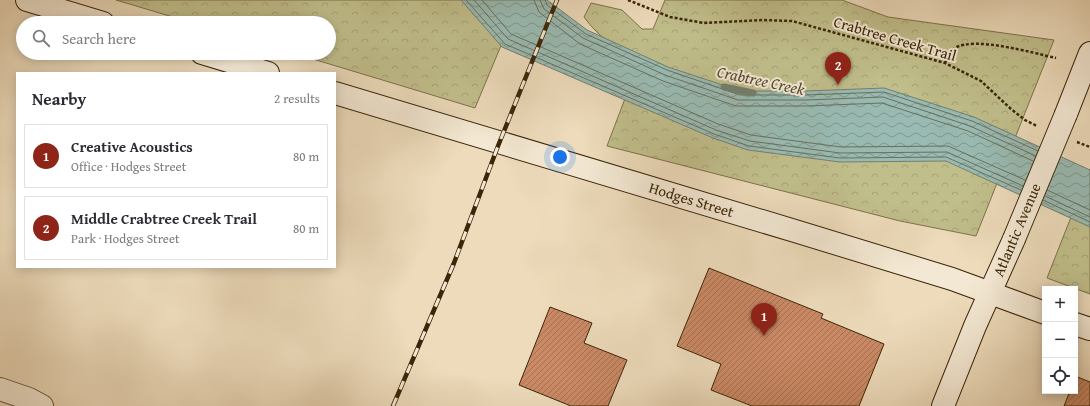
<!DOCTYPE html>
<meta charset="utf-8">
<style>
:root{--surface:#fff;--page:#f2f2f3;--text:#2b2b33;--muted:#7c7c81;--line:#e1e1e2;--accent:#8f2418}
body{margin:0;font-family:"Gentium Book Plus",serif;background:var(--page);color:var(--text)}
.controls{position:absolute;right:12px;bottom:12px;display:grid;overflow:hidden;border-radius:0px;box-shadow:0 2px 10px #0003}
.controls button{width:36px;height:36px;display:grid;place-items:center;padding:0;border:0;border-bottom:1px solid var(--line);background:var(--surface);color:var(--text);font:20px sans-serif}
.you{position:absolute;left:560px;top:157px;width:14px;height:14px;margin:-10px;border:3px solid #fff;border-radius:50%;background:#1a73e8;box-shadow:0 0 0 6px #1a73e833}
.badge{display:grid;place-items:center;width:26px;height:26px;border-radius:50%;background:var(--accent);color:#fff;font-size:13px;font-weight:700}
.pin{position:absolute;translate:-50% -33px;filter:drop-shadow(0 1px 2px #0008)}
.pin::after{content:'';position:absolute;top:21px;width:14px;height:12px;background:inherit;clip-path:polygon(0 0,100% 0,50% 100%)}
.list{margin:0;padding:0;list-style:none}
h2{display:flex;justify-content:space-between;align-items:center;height:52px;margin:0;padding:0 16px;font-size:17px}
h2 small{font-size:13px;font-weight:400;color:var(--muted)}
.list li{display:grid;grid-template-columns:26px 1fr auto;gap:12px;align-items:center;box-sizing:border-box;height:64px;margin:0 8px 8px;padding:0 8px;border:1px solid var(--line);border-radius:0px}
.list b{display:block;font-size:15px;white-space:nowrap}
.list p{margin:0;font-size:13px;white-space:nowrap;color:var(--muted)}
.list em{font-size:13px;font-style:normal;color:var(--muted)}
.icon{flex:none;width:22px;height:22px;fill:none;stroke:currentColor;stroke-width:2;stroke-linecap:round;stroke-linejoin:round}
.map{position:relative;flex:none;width:1090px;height:406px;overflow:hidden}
.search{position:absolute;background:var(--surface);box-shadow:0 2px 10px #0003;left:16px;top:16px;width:320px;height:44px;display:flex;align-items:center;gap:10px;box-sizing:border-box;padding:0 14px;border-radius:22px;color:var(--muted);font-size:15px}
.panel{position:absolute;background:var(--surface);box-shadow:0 2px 10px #0003;left:16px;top:72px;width:320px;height:196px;border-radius:0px}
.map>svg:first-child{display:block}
.forest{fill:url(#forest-crowns);stroke:#7e724a}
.water{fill:url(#water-waves);stroke:#737f6f}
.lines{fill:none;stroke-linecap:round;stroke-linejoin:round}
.shore{stroke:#6a705e;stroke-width:1}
.stream{stroke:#737f6f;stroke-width:7}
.building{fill:url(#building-hatch);stroke:#3b2608}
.street-casing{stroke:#685335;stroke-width:24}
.secondary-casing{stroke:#3b2608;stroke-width:24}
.path{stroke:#3b2608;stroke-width:2.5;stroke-dasharray:3 2;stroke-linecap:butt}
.street{stroke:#f3e8d3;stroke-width:22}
.secondary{stroke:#f3e8d3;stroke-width:22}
.rail-casing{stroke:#3b2608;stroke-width:4.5}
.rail{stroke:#f3e8d3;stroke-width:3;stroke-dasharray:9;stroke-linecap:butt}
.secondary-bridge-casing{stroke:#3b2608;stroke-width:24;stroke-linecap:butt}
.secondary-bridge{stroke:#f3e8d3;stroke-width:22}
.labels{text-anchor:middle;stroke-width:4;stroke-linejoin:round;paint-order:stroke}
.street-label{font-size:15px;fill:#3b2608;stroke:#f3e8d3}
.water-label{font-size:16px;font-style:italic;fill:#524b33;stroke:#f3e8d3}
</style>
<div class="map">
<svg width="1090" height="406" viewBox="0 0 1090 406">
<defs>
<pattern id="forest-crowns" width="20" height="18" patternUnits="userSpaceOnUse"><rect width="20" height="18" fill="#c0be8b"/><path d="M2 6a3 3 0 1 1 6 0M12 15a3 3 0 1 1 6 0" fill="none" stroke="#a6a376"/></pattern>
<pattern id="water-waves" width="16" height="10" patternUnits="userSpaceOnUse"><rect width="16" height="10" fill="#99bbb3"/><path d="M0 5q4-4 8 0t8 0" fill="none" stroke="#7e9890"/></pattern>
<pattern id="building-hatch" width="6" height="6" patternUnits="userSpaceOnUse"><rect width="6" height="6" fill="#cb8a66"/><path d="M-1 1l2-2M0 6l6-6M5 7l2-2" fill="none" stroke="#a67152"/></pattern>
</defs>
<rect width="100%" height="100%" fill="#eddbbb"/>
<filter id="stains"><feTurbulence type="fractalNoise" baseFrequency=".005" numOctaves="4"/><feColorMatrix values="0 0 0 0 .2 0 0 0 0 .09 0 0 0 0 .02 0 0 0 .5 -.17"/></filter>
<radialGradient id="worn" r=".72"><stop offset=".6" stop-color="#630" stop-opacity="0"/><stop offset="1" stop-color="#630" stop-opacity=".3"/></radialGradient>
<path class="forest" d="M116 0H520L475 108 293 53H329V23H193Z
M665 0H842L888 17 1054 40 976 236 900 221 607 146 640 59C617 49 599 38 584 17L591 3 622 10 642 29H653Z
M1090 169V294L1047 278Z"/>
<path class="water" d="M461 0H547L587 30 668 67 741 91H806L884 88 974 117 1090 170V227L946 161 840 162 748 150 713 138 502 47Z"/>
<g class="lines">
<path class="shore" d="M466 0 505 44 714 134 749 146 840 158 946 157 1021 190
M474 0 508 39 716 130 750 141 840 153 947 152 1023 186
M482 0 511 34 718 124 751 135 841 147 948 146 1025 180
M534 0 539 12 580 44 663 81 736 106H806L882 103 968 131 1033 161
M540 0 544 9 583 38 665 75 738 100H806L883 97 970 126 1036 156
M545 0 547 5 586 34 667 70 740 95H806L884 92 972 121 1038 151
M1047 190 1090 210
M1045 196 1090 217
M1043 200 1090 222"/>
<path class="stream" d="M724 87 753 93"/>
</g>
<path class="building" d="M709 268 823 314 821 318 884 344 859 406H752L711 390 721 364 677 346Z
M550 307 592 323 584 343 627 360 608 406H571L519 385Z
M1075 376 1090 382V406H1064L1070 391H1075Z"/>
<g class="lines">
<g class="street-casing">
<path id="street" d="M0 389 29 399 42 406"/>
</g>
<g class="secondary-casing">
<g id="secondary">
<path d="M27 0 103 23"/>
<path d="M202 53 268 73"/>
<path id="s1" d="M335 93 795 231 952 279 1045 313"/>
<path d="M1066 114 1090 53"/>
<path d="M1075 324 1090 329"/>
<path d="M943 406 975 326 1014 239"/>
</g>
</g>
<path class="path" d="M628 0 670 17 704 23 763 20 792 21 945 63 981 81 1011 109 1025 120 1037 126
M945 63C948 57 949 52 955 48 975 36 1033 53 1056 58
M1077 142 1090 147"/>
<use href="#street" class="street"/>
<use href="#secondary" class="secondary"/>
<g class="rail-casing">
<path id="rail" d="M393 406 454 263 498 146 557 0"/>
</g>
<use href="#rail" class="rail"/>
<g class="secondary-bridge-casing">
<path id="secondary-bridge" d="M1014 239 1066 114"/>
</g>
<use href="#secondary-bridge" class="secondary-bridge"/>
</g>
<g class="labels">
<g class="street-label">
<text transform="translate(895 39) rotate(16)" y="5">Crabtree Creek Trail</text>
<text dy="5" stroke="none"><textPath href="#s1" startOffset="372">Hodges Street</textPath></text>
<text transform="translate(1017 230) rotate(-67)" y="5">Atlantic Avenue</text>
</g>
<g class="water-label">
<text transform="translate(761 80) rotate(12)" y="6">Crabtree Creek</text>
</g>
</g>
<rect width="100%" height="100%" filter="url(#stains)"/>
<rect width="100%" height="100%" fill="url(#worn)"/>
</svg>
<div class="controls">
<button>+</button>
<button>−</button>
<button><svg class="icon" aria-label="locate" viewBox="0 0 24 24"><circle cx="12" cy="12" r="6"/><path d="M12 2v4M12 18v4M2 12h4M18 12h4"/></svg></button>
</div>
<div class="you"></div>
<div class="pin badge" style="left:764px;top:336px">1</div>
<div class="pin badge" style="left:838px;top:85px">2</div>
<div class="search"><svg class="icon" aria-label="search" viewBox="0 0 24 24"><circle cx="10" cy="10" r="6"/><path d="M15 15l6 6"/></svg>Search here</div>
<section class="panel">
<h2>Nearby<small>2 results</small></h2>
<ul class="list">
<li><span class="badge">1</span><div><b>Creative Acoustics</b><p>Office · Hodges Street</p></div><em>80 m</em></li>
<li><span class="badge">2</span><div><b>Middle Crabtree Creek Trail</b><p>Park · Hodges Street</p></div><em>80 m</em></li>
</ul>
</section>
</div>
